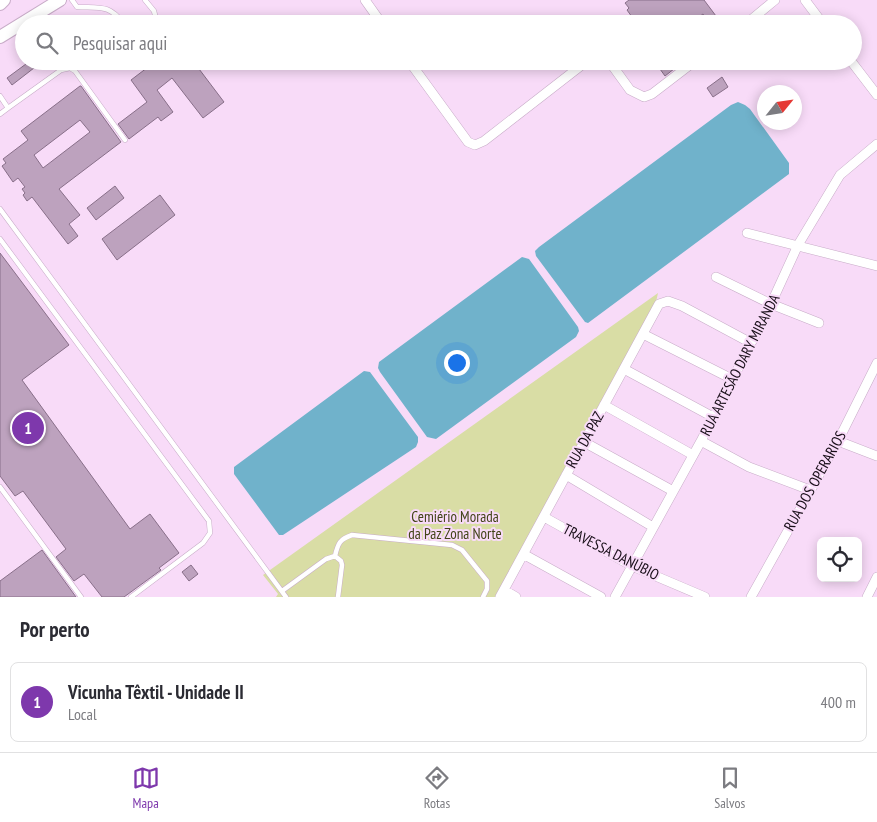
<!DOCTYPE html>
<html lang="pt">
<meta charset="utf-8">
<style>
:root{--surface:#fff;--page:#f7f7f7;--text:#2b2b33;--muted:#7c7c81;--line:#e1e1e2;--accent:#7e38ac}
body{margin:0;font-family:"PT Sans Narrow",sans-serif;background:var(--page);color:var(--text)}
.controls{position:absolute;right:15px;bottom:15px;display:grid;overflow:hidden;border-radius:8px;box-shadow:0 2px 12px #0003}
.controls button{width:45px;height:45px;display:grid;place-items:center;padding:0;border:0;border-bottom:1px solid var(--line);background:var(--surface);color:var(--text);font:25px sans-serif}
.compass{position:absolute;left:757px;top:85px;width:45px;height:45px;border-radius:50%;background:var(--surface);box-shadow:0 2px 12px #0003;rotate:60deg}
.you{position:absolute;left:456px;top:362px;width:18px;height:18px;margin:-12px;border:4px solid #fff;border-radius:50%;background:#1a73e8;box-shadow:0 0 0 8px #1a73e833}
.badge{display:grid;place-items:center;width:32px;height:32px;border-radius:50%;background:var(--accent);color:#fff;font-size:16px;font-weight:700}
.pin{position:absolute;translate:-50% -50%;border:2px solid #fff;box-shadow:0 1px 5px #0006}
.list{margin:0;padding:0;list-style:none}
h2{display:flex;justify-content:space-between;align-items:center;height:65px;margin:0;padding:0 20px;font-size:21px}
h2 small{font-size:16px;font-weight:400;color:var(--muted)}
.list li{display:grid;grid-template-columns:32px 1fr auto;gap:15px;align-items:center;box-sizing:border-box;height:80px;margin:0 10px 10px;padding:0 10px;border:1px solid var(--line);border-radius:8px}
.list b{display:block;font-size:19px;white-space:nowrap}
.list p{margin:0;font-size:16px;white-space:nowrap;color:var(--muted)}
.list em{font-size:16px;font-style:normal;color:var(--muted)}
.icon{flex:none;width:28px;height:28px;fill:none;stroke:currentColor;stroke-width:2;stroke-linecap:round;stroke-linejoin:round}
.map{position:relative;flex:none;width:877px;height:597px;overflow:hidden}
.search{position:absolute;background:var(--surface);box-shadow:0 2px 12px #0003;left:15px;right:15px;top:15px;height:55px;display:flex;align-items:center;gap:12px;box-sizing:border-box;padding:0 18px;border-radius:28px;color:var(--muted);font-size:19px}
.sheet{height:155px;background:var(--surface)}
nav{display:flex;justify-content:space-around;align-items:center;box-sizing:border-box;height:70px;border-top:1px solid var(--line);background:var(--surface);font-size:14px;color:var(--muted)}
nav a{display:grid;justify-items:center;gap:2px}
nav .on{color:var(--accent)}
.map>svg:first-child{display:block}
.green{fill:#d9dda5}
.water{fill:#70b2cb}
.building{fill:#bda2be;stroke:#886f89;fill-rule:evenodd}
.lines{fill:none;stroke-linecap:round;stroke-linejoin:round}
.service-casing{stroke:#c8acc8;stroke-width:5.5}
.minor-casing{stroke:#c8acc8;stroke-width:10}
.primary-casing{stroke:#c8acc8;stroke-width:14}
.service{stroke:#fff;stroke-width:4.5}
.minor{stroke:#fff;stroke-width:9}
.primary{stroke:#fff;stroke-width:12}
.labels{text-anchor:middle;stroke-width:4;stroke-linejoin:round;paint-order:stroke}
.street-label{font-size:15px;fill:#180e18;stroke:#f8dbf8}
.park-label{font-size:15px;fill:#424418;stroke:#f8dbf8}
</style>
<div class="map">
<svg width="877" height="597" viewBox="0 0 877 597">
<rect width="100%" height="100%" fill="#f8dbf8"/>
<path class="green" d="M658 293 656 302 497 597H276L278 594 263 575Z"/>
<path class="water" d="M738 102 745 105 750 109 789 163V174L588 323 585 322 536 256 535 251 539 247 731 105Z
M522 257 529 259 578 327 579 331 576 337 436 439 427 437 380 372 378 368 379 362Z
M364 371 370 372 418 437V442L416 447 283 535H279L234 474V467Z"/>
<path class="building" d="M629 0H704L716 16 717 15 724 24H710L703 14 689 24H637L627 10 629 8 625 3Z
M30 61H43L12 85 7 78Z
M156 61H193L224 102 203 118 172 78 157 90 173 112 161 121 158 117 129 139 118 124 147 102 131 80Z
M670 61H676L679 65 665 76 660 69Z
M722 77 728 87 713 97 707 88Z
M80 86H81L121 142 59 189 80 215 69 224 78 236 68 244 32 197 27 201 23 195 25 193 22 189 25 187 18 178 13 182 2 166 6 163 3 159 28 140 21 131ZM80 120 90 132 43 168 34 155Z
M115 186 124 198 96 220 87 208Z
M160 195 175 215 117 260 102 239Z
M0 253 69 345 22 380 130 529 150 514 179 553 159 568 161 570 124 597H102L84 574 74 581 56 557 66 549 23 491 15 496 0 476Z
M42 550 76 597H0V581Z
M191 565 198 574 189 581 182 572Z"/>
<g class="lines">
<g class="service-casing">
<path id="service" d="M72 0 77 7C100 8 109 4 124 24
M145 0 154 11 156 19 152 24
M0 96 8 108 61 70 70 68 75 71 125 140
M0 114 8 108
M0 209 286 597
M0 239 209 521 210 533 203 543 131 597
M0 487 81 597
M335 556C338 543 340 539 352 535L452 545 462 550 487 581V589L483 597
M282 591 326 559 335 556 341 561 342 565 338 597"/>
</g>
<g class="minor-casing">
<path id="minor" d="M365 0 382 24
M805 0 823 24
M746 24 775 0
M409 61 468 142 475 145 484 141 587 61
M609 61 630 90 644 97 652 94 695 61
M851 61 877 95
M747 233 877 266
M716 277 771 304 819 323
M643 334 732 379
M624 369 713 417
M604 405 693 455
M701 441 749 467 810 490
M838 441 877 456
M584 442 673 491
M566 475 653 527
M544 517 632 566 705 597
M525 555 601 597
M504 590 516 597
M500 597 659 304 668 301 682 306 751 343
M615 597 701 441 771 304 798 245 840 175 877 144
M751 597 838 441 877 363
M867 597 877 577"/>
</g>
<g class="primary-casing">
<path id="primary" d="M0 4 4 0
M0 37 60 0"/>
</g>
<use href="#service" class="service"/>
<use href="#minor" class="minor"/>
<use href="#primary" class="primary"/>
</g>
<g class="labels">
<g class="street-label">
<text transform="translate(740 365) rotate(-63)" y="5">RUA ARTESÃO DARY MIRANDA</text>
<text transform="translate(585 440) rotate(-61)" y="5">RUA DA PAZ</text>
<text transform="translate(815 481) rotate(-61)" y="5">RUA DOS OPERARIOS</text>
<text transform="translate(611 552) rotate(27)" y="5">TRAVESSA DANÚBIO</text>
</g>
<g class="park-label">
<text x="455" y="522">Cemiério Morada<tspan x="455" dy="17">da Paz Zona Norte</tspan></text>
</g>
</g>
</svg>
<div class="controls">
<button><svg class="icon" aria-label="locate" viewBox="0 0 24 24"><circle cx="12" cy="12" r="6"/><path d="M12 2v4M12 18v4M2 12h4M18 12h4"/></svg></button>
</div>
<svg class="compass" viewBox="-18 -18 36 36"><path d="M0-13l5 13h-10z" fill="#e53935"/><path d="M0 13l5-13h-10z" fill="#7c7c81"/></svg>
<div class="you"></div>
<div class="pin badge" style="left:28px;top:428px">1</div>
<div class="search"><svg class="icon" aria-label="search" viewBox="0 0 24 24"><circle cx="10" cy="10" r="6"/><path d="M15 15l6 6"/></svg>Pesquisar aqui</div>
</div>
<section class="sheet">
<h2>Por perto<small></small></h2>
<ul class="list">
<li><span class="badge">1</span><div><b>Vicunha Têxtil - Unidade II</b><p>Local</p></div><em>400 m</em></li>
</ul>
</section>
<nav>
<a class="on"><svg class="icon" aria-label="map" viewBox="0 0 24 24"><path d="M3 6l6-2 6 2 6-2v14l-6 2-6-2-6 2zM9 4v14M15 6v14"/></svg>Mapa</a>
<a><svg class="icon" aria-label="directions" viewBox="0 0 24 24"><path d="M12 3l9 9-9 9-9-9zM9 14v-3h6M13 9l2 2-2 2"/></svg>Rotas</a>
<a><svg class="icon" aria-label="saved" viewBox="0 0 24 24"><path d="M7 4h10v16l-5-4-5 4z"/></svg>Salvos</a>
</nav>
